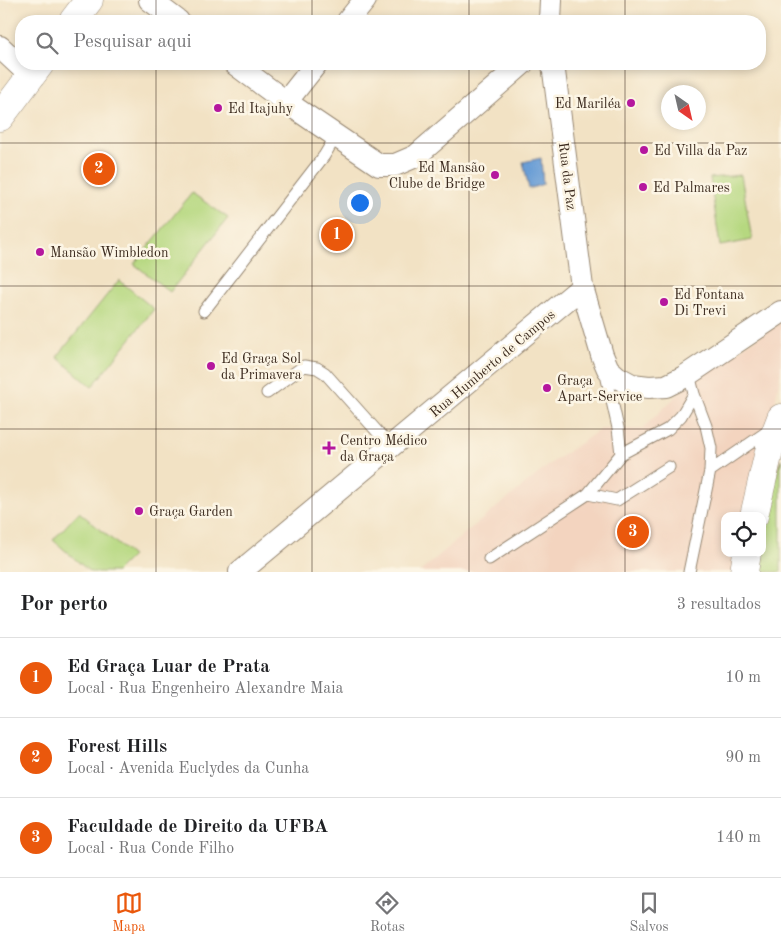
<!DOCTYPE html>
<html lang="pt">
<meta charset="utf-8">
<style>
:root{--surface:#fff;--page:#f6f6f6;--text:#202124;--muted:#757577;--line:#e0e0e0;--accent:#ea580c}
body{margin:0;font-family:"Old Standard TT",serif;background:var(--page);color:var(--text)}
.controls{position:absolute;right:15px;bottom:15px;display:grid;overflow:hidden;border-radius:10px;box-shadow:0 2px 8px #0003}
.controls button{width:45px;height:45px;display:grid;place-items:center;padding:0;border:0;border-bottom:1px solid var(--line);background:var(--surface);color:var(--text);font:25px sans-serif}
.compass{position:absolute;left:661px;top:85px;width:45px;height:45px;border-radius:50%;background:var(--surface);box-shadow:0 2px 8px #0003;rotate:146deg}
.you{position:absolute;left:359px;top:202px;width:18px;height:18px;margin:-12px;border:4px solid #fff;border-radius:50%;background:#1a73e8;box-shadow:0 0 0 8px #1a73e833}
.badge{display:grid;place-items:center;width:32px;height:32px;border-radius:50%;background:var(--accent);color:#fff;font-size:16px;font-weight:700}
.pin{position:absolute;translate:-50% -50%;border:2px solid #fff;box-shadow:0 1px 5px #0006}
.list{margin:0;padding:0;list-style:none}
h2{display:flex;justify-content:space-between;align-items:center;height:65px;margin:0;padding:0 20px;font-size:21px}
h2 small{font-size:16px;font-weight:400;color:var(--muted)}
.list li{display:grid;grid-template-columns:32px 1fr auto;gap:15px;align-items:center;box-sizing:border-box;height:80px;padding:0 20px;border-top:1px solid var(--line)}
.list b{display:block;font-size:19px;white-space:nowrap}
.list p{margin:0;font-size:16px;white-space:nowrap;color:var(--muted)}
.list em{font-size:16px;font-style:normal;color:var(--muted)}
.icon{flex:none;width:28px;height:28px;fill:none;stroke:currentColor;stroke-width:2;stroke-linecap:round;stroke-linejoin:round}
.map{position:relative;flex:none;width:781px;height:572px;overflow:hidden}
.search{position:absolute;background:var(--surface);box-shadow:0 2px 8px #0003;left:15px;right:15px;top:15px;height:55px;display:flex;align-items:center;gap:12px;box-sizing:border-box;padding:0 18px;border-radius:20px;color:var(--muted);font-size:19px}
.sheet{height:305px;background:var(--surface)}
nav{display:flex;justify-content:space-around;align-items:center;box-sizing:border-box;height:70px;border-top:1px solid var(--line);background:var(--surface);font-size:14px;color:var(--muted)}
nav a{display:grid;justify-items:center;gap:2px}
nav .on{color:var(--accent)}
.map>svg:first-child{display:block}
.built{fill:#f3d4bf}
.green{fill:#b6d880;stroke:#78814f}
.water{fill:#699dd5;stroke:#52647a}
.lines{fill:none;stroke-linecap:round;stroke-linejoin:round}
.service-casing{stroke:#968671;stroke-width:13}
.minor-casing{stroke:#968671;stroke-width:24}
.secondary-casing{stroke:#968671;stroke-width:29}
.primary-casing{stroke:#968671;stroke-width:29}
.service{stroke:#fff;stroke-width:11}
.minor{stroke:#fff;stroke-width:22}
.secondary{stroke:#fff;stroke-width:28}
.primary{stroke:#fff;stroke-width:28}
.grid{fill:none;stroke:#3b2a1e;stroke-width:1;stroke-opacity:0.55}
.poi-dot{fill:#b5179e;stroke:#fcf5e5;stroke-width:2}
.labels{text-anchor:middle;stroke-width:5;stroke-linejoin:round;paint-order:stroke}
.poi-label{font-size:14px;fill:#3b2a1e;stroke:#fcf5e5;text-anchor:start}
.street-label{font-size:14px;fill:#3b2a1e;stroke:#fcf5e5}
</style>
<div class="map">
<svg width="781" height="572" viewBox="0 0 781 572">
<rect width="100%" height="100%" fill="#fcf5e5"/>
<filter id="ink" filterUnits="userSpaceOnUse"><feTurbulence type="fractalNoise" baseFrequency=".02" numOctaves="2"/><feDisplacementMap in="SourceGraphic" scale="10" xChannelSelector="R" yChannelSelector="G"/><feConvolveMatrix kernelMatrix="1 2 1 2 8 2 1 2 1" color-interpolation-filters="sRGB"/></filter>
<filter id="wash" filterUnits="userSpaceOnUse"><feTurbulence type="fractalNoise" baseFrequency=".0096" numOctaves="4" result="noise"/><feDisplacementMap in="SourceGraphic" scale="20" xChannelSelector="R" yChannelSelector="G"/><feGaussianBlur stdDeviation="1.12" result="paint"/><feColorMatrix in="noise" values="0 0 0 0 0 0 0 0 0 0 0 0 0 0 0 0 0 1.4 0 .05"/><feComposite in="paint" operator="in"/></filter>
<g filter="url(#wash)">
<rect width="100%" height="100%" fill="#f2e2c4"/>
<path class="built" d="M781 322V370L769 435 748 516H725V553H739L740 572H420L465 533 553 462 601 429H642L691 382Z"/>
<path class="green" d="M741 175 752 240 720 246 710 178Z
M192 193 228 218 170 292 134 264Z
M119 280 154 309 92 387 57 357Z
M781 459V572H756L759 553H762C762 516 770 494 781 459Z
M79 512 132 556 116 572H90L53 540Z"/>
<path class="water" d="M541 158 543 184 529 189 523 162Z"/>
</g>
<g filter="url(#ink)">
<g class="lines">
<g class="service-casing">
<path id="service" d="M204 311 324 156 336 136
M605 370 618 428 621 454
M267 393 304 366 317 368 325 373 391 447
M710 471 771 429
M588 494 617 500 669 467
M489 559 588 494 621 454 668 429 681 416 694 394 691 382 684 377
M689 572 710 471 711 448 706 426 694 394"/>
</g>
<g class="minor-casing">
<path id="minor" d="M150 0 178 21
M348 21 365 0
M550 21 551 0
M0 47 31 76
M235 64 286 102 379 165H395L416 156 522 64
M553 64 582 287 602 355 608 369 617 377 632 385 649 387 666 386 684 377 781 312
M286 102 316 64
M240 572 582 287"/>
</g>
<g class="secondary-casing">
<path id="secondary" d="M73 21 89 0
M0 117 40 64"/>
</g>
<g class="primary-casing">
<path id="primary" d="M754 516 770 447 781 418
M744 572 747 553"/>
</g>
<use href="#service" class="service"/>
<use href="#minor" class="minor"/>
<use href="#secondary" class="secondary"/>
<use href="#primary" class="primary"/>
</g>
</g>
<path class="grid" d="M156 0V21M312 0V21M469 0V21M625 0V21M156 64V572M312 64V572M469 64V572M625 64V572M0 143H781M0 286H781M0 429H781"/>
<g class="poi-dot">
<circle cx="631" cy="103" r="5"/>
<circle cx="218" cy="108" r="5"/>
<circle cx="644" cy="150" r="5"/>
<circle cx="495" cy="175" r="5"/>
<circle cx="643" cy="187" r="5"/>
<circle cx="40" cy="252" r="5"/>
<circle cx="664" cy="302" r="5"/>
<circle cx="211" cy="366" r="5"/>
<circle cx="547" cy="388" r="5"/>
<path d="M326.5 440.5h5v5h5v5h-5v5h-5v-5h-5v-5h5z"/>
<circle cx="139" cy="511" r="5"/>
</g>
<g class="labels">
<g class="poi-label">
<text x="621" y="108" text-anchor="end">Ed Mariléa</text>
<text x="228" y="113">Ed Itajuhy</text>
<text x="654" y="155">Ed Villa da Paz</text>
<text x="485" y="172" text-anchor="end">Ed Mansão<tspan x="485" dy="16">Clube de Bridge</tspan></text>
<text x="653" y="192">Ed Palmares</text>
<text x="50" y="257">Mansão Wimbledon</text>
<text x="674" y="299">Ed Fontana<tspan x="674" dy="16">Di Trevi</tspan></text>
<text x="221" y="363">Ed Graça Sol<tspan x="221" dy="16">da Primavera</tspan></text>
<text x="557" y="385">Graça<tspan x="557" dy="16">Apart-Service</tspan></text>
<text x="340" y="445">Centro Médico<tspan x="340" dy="16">da Graça</tspan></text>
<text x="149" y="516">Graça Garden</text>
</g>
<g class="street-label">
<text transform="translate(568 176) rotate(83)" y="5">Rua da Paz</text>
<text transform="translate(492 363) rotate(-40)" y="5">Rua Humberto de Campos</text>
</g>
</g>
</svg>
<div class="controls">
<button><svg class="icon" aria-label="locate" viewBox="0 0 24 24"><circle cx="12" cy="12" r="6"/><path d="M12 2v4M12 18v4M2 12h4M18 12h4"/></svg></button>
</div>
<svg class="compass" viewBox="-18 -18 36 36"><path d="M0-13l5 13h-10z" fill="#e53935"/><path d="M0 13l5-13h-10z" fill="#757577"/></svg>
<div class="you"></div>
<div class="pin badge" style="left:337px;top:235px">1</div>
<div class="pin badge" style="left:99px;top:169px">2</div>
<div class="pin badge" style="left:633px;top:532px">3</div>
<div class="search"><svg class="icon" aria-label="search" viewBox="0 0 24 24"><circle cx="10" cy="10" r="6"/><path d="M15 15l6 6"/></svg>Pesquisar aqui</div>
</div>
<section class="sheet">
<h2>Por perto<small>3 resultados</small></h2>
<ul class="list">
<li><span class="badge">1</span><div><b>Ed Graça Luar de Prata</b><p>Local · Rua Engenheiro Alexandre Maia</p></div><em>10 m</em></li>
<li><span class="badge">2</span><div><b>Forest Hills</b><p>Local · Avenida Euclydes da Cunha</p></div><em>90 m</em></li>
<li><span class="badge">3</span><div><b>Faculdade de Direito da UFBA</b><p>Local · Rua Conde Filho</p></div><em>140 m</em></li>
</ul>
</section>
<nav>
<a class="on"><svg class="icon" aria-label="map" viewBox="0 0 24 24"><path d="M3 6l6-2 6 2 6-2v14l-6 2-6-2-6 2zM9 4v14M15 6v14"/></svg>Mapa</a>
<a><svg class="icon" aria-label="directions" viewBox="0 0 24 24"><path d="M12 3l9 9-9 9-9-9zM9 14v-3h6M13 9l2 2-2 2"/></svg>Rotas</a>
<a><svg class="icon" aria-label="saved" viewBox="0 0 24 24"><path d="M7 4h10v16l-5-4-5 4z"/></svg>Salvos</a>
</nav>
